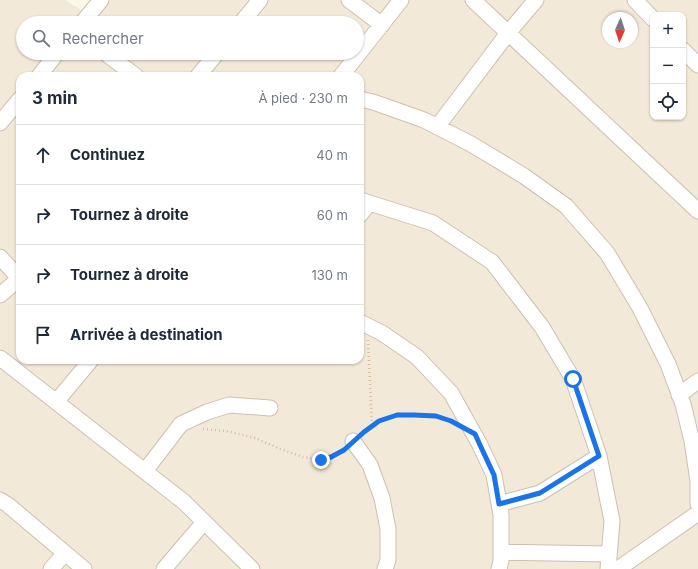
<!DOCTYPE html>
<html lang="fr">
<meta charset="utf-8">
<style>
:root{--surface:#fff;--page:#f6f6f7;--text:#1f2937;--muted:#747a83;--line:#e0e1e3}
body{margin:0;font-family:Inter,sans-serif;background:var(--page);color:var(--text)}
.controls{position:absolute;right:12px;top:12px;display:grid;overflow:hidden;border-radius:8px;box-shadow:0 1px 3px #0004}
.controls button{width:36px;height:36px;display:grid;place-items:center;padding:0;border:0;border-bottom:1px solid var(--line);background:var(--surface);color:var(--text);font:20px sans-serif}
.compass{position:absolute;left:602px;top:12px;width:36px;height:36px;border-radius:50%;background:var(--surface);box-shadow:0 1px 3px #0004;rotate:183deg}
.stop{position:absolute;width:12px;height:12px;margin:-9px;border:3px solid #1a73e8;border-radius:50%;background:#fff}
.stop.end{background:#1a73e8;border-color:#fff;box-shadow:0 1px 4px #0008}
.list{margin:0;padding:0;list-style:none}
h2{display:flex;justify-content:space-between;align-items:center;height:52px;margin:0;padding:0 16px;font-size:17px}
h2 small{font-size:13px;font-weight:400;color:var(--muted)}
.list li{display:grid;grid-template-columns:26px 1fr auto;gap:12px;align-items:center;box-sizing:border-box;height:60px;padding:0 16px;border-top:1px solid var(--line)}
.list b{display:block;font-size:15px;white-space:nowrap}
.list em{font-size:13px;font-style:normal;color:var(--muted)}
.icon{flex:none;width:22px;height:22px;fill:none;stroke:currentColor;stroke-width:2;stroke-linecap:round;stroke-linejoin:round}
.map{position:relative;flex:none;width:698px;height:569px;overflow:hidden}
.search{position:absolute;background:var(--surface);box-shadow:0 1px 3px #0004;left:16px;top:16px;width:348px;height:44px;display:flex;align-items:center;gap:10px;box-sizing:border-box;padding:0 14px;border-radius:22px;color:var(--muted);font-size:15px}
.panel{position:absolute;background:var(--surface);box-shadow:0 1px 3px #0004;left:16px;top:72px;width:348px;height:292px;border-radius:12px}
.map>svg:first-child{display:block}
.residential{fill:#f3e9d8;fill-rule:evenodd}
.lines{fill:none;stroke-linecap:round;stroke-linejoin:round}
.street-casing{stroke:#cdc0b0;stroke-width:17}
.path{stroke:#d5bda5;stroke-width:2.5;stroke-dasharray:1 3;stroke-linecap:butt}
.street{stroke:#fff;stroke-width:15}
.route{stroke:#1a73e8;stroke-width:5}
</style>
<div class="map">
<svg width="698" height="569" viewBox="0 0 698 569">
<rect width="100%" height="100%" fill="#fbf7e9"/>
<path class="residential" d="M0 0H65L88 14 100 0H698V569H0ZM653 15H683V117H653ZM608 18H632V42H608ZM23 23H357V53H23ZM20 76H360V360H20Z"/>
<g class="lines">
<g class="street-casing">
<path id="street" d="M349 0 382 25
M473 0 698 211
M635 0 653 19
M82 23 101 0
M241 23 260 0
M683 50 698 65
M105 53 136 76
M39 76 57 53
M198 76 217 53
M341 76 401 0
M360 99 373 102 424 120 471 144 524 176 566 206 607 253 640 308 668 364 683 404 692 441 698 481V504
M0 123 20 99
M437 127 508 33 536 0
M360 200 433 223 492 262 542 327 573 379 599 456 612 521 608 569
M360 215 369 203
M0 257 19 278
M0 295 20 278
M360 322 382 333 417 357 451 393 480 445 494 475 501 515V561L499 569
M0 358 184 502 252 569
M679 395 698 381
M56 402 91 360
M353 441 370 465 382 498 388 529V560L385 569
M145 471 181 424 207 412 229 405 270 408
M0 500 8 505 84 569
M499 504 540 493 599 456
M501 552 609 554
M51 569 65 553
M164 569 204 522
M618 569 698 513"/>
</g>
<path class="path" d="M368 340 372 425
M203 429 226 431 255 438 283 450 303 457 321 460 331 457 343 450
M362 433 379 421 397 415H436L451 421"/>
<use href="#street" class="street"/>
</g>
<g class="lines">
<path class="route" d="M321 460 331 457 344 450 364 432 379 421 397 415H414L436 416 451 421 475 434 480 445 494 475 499 504 540 493 599 456 573 379"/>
</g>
</svg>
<div class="controls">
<button>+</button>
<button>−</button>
<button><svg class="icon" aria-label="locate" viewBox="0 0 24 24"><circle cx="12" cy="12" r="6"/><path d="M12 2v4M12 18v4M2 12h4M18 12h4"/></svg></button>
</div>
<svg class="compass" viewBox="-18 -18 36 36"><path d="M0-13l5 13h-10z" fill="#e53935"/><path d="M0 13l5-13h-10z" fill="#747a83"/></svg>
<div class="stop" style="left:573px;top:379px"></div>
<div class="stop end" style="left:321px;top:460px"></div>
<div class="search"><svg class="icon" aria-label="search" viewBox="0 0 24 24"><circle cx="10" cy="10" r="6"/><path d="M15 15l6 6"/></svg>Rechercher</div>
<section class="panel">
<h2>3 min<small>À pied · 230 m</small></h2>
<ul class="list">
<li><svg class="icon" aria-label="ahead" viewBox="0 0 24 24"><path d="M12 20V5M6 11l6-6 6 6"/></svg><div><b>Continuez</b></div><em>40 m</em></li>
<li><svg class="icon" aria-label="right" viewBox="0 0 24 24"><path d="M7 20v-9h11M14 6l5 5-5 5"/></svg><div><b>Tournez à droite</b></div><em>60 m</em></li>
<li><svg class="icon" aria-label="right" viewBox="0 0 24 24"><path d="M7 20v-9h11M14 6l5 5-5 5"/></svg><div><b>Tournez à droite</b></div><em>130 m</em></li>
<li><svg class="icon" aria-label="arrive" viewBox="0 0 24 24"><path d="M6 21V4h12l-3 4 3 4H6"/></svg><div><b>Arrivée à destination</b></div></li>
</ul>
</section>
</div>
